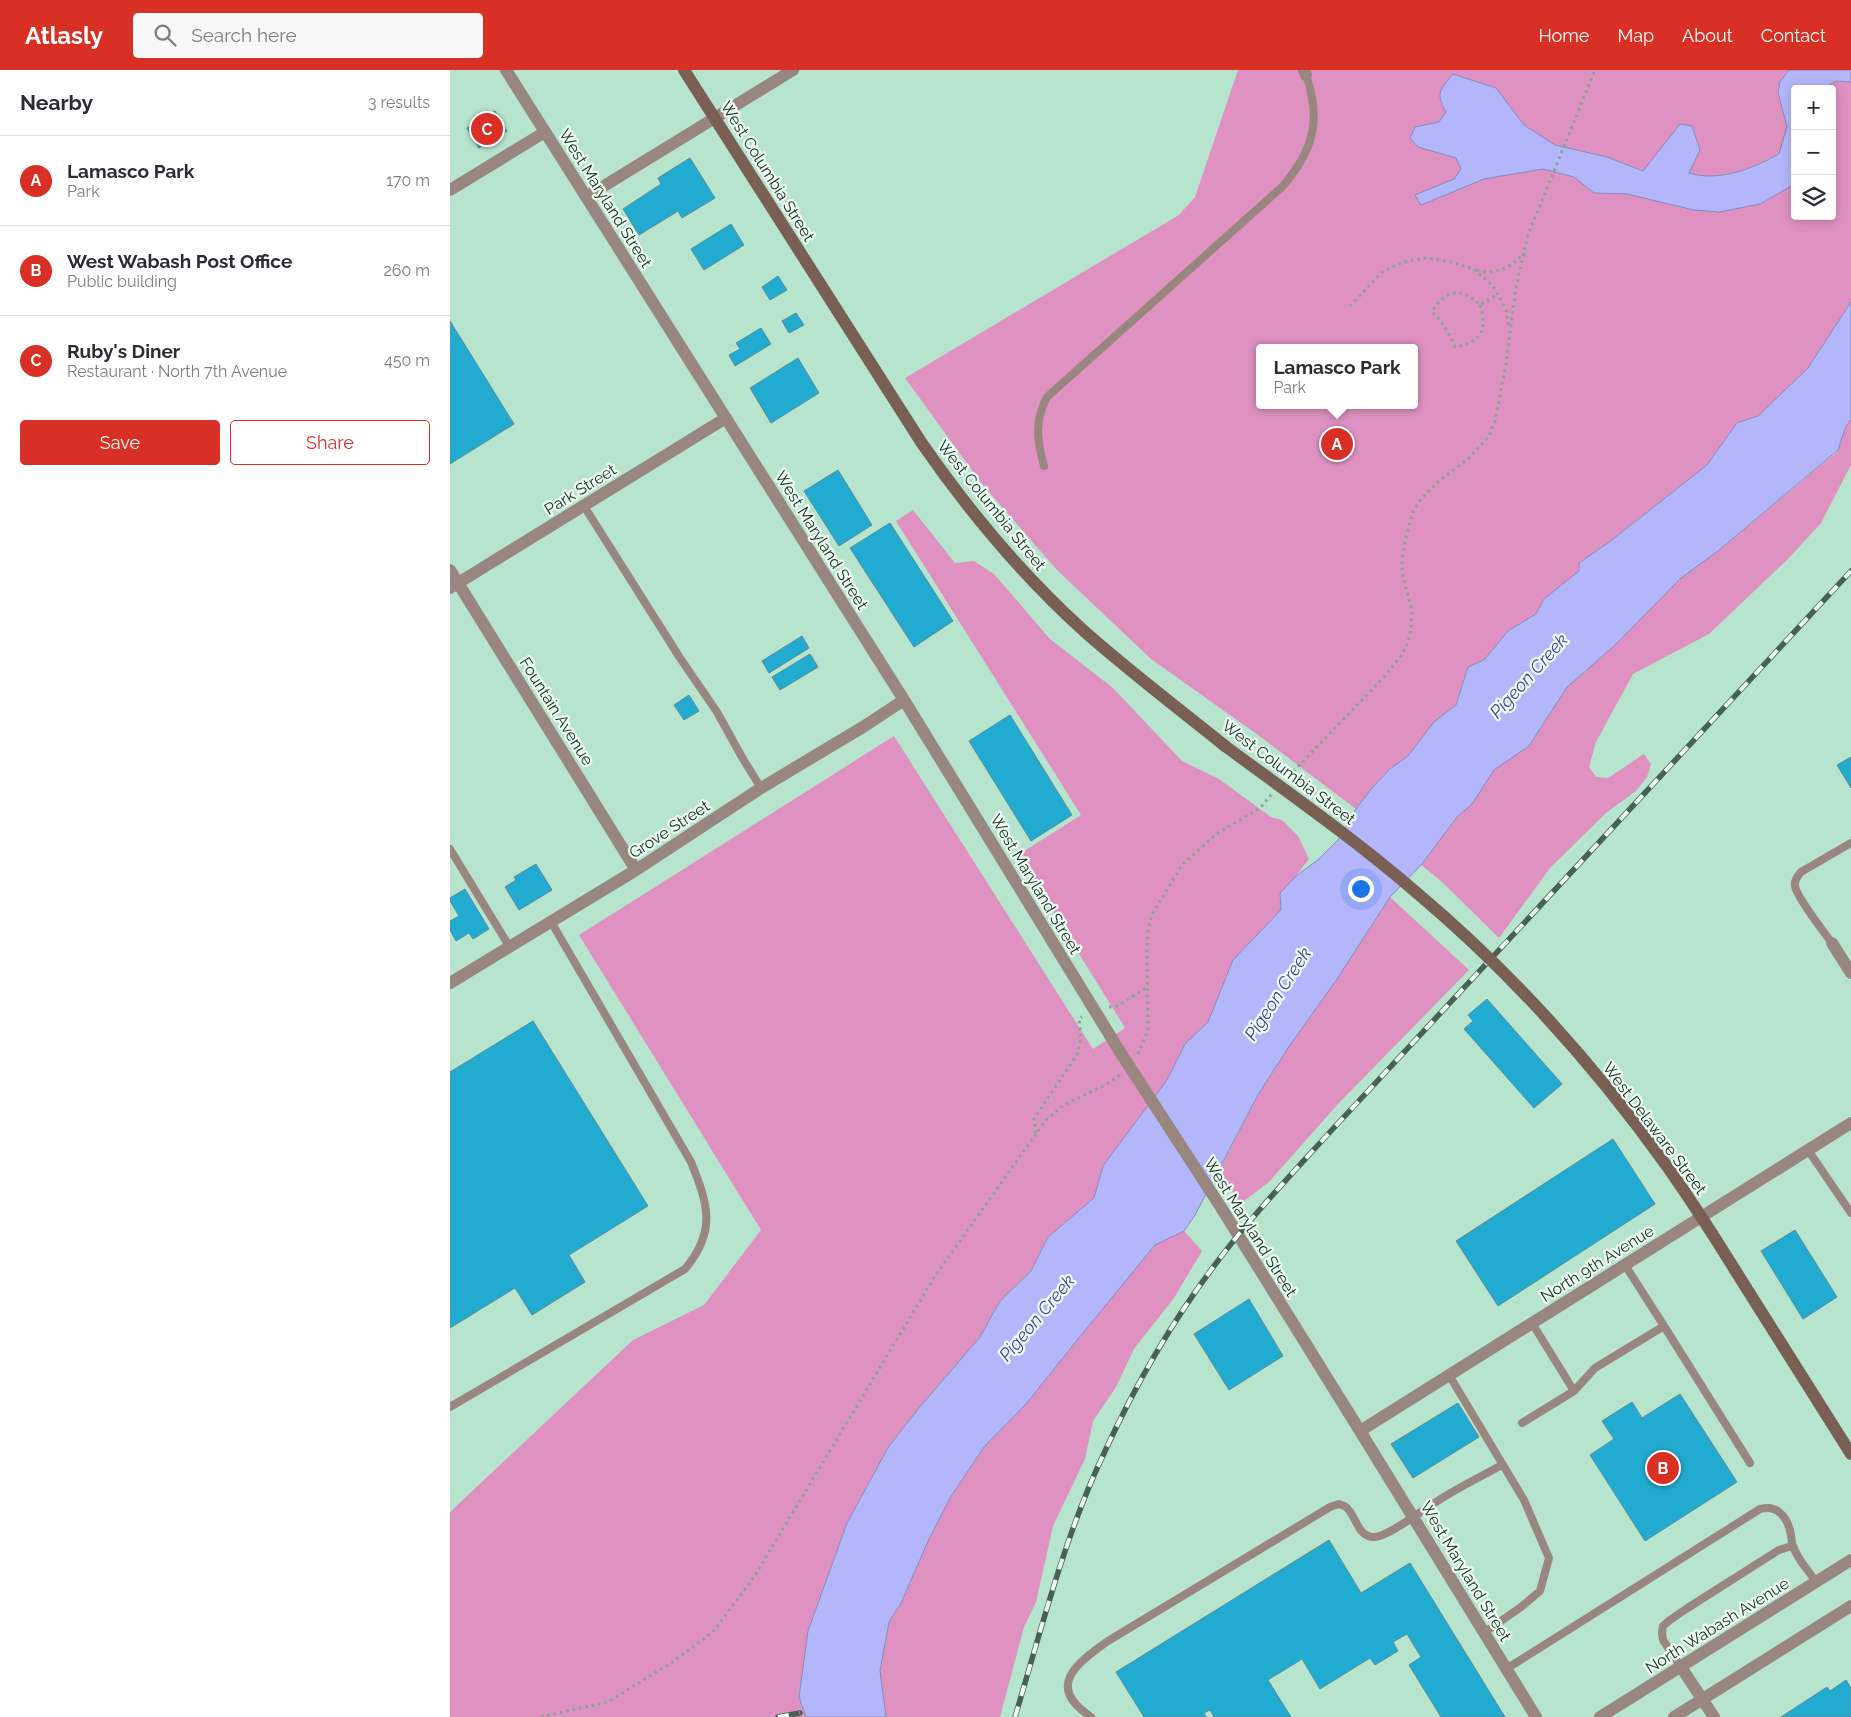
<!DOCTYPE html>
<meta charset="utf-8">
<style>
:root{--surface:#fff;--page:#f7f7f7;--text:#2b2b33;--muted:#7c7c81;--line:#e1e1e2;--accent:#d93025}
body{margin:0;font-family:Raleway,sans-serif;background:var(--page);color:var(--text)}
.controls{position:absolute;right:15px;top:15px;display:grid;overflow:hidden;border-radius:5px;box-shadow:0 2px 12px #0003}
.controls button{width:45px;height:45px;display:grid;place-items:center;padding:0;border:0;border-bottom:1px solid var(--line);background:var(--surface);color:var(--text);font:25px sans-serif}
.you{position:absolute;left:910px;top:818px;width:18px;height:18px;margin:-12px;border:4px solid #fff;border-radius:50%;background:#1a73e8;box-shadow:0 0 0 8px #1a73e833}
.badge{display:grid;place-items:center;width:32px;height:32px;border-radius:50%;background:var(--accent);color:#fff;font-size:16px;font-weight:700}
.pin{position:absolute;translate:-50% -50%;border:2px solid #fff;box-shadow:0 1px 5px #0006}
.popup{position:absolute;left:806px;top:274px;width:162px;height:65px;box-sizing:border-box;display:grid;place-content:center;border-radius:5px;background:var(--surface);filter:drop-shadow(0 1px 4px #0005);font-size:16px;white-space:nowrap;color:var(--muted)}
.popup b{font-size:19px;color:var(--text)}
.popup::after{content:'';position:absolute;left:50%;top:100%;margin-left:-10px;border:10px solid transparent;border-top-color:var(--surface)}
.list{margin:0;padding:0;list-style:none}
h2{display:flex;justify-content:space-between;align-items:center;height:65px;margin:0;padding:0 20px;font-size:21px}
h2 small{font-size:16px;font-weight:400;color:var(--muted)}
.list li{display:grid;grid-template-columns:32px 1fr auto;gap:15px;align-items:center;box-sizing:border-box;height:90px;padding:0 20px;border-top:1px solid var(--line)}
.list b{display:block;font-size:19px;white-space:nowrap}
.list p{margin:0;font-size:16px;white-space:nowrap;color:var(--muted)}
.list em{font-size:16px;font-style:normal;color:var(--muted)}
.actions{display:flex;gap:10px;padding:15px 20px}
.actions a{flex:1;padding:11px 0;border:1px solid var(--accent);border-radius:5px;text-align:center;font-size:18px;color:var(--accent)}
.actions .main{background:var(--accent);color:#fff}
.icon{flex:none;width:28px;height:28px;fill:none;stroke:currentColor;stroke-width:2;stroke-linecap:round;stroke-linejoin:round}
.map{position:relative;flex:none;width:1401px;height:1647px;overflow:hidden}
header{display:flex;align-items:center;gap:30px;box-sizing:border-box;height:70px;padding:0 25px;background:var(--accent);color:#fff}
header strong{font-size:24px}
nav{display:flex;gap:28px;margin-inline-start:auto;font-size:18px}
.search{width:350px;height:45px;background:var(--page);display:flex;align-items:center;gap:12px;box-sizing:border-box;padding:0 18px;border-radius:5px;color:var(--muted);font-size:19px}
main{display:flex}
aside{flex:1;background:var(--surface)}
.map>svg:first-child{display:block}
.green{fill:#df92c2;fill-rule:evenodd}
.water{fill:#b3b6fa;stroke:#848cb9}
.building{fill:#22abd0;stroke:#5b8a9b}
.lines{fill:none;stroke-linecap:round;stroke-linejoin:round}
.path{stroke:#82a693;stroke-width:3;stroke-dasharray:2.5 4;stroke-linecap:butt}
.lane{stroke:#99867f;stroke-width:8}
.street{stroke:#99867f;stroke-width:12}
.secondary{stroke:#7a5f54;stroke-width:12}
.rail-casing{stroke:#476154;stroke-width:5.5}
.rail{stroke:#ecfef4;stroke-width:4;stroke-dasharray:11;stroke-linecap:butt}
.street-bridge{stroke:#99867f;stroke-width:12}
.secondary-bridge{stroke:#7a5f54;stroke-width:12}
.labels{text-anchor:middle;stroke-width:4.5;stroke-linejoin:round;paint-order:stroke}
.street-label{font-size:16px;fill:#172920;stroke:#ecfef4}
.water-label{font-size:18px;font-style:italic;fill:#433a9a;stroke:#ecfef4}
</style>
<header>
<strong>Atlasly</strong>
<div class="search"><svg class="icon" aria-label="search" viewBox="0 0 24 24"><circle cx="10" cy="10" r="6"/><path d="M15 15l6 6"/></svg>Search here</div>
<nav><a>Home</a><a>Map</a><a>About</a><a>Contact</a></nav>
</header>
<main>
<aside>
<h2>Nearby<small>3 results</small></h2>
<ul class="list">
<li><span class="badge">A</span><div><b>Lamasco Park</b><p>Park</p></div><em>170 m</em></li>
<li><span class="badge">B</span><div><b>West Wabash Post Office</b><p>Public building</p></div><em>260 m</em></li>
<li><span class="badge">C</span><div><b>Ruby's Diner</b><p>Restaurant · North 7th Avenue</p></div><em>450 m</em></li>
</ul>
<div class="actions"><a class="main">Save</a><a>Share</a></div>
</aside>
<div class="map">
<svg width="1401" height="1647" viewBox="0 0 1401 1647">
<rect width="100%" height="100%" fill="#b7e4cd"/>
<path class="green" d="M788 0H1401V232L1358 298 1308 346 1287 353 1257 395 1158 473 1129 493V501L1094 529 1086 544 1058 561 1034 590 1018 597 1006 635 984 652 958 686 940 699 921 719 906 739 808 665 701 589 606 499 532 414 455 308 729 145 745 127ZM1345 19H1382V146H1345ZM810 278H964V335H810Z
M1401 350V395L1371 453 1338 489 1259 564 1183 604 1146 672 1139 697 1146 707 1158 708 1194 684 1201 694 1197 707 1186 721 1156 743 1100 798 1049 868 991 811 971 795 1007 747 1022 734 1044 700 1079 676 1117 617 1163 577 1231 508 1268 481 1388 381 1396 356Z
M463 440 505 493 524 491 544 504 600 569 663 618 732 691 769 709 821 747 832 750 848 766 859 789 846 806 830 823 831 840 783 890 758 952 735 974 717 1010 653 1096 644 1128 598 1167 581 1201 550 1231 530 1267 469 1338 439 1376 397 1453 358 1561 349 1627 356 1647H0V1442L183 1270 254 1235 311 1160 129 865 444 666 643 979 675 958 568 785 631 745 446 451Z
M940 827 1019 900 888 1034 819 1112 790 1134 769 1101 809 1023 840 975 887 909Z
M734 1161 752 1181 724 1228 684 1279 666 1317 643 1351 635 1389 603 1456 586 1532 574 1557 550 1647H436L430 1601 439 1552 451 1533 479 1469 500 1428 534 1377 576 1334 628 1269 705 1175Z"/>
<path class="water" d="M1339 0H1401V12L1386 11 1372 19H1345V114L1310 134 1269 142 1244 140 1177 124 1144 123 1124 107 1093 99 1034 109 971 135 965 125 1004 109 1011 99 1006 88 968 77 960 68 965 57 989 52 996 42C985 23 990 20 1003 4L1046 18 1074 55 1105 75 1157 87 1193 101 1230 54 1242 56 1250 80 1239 103C1269 112 1302 99 1329 84L1337 56 1328 23 1330 12Z
M1401 232V350L1396 356 1388 380 1268 481 1231 508 1163 577 1117 617 1079 676 1044 700 1022 734 1007 747 971 795 940 827 887 909 840 975 809 1023 745 1145 734 1161 705 1175 628 1269 576 1334 534 1377 500 1428 479 1469 451 1533 439 1552 430 1601 436 1647H356L349 1627 358 1561 397 1453 439 1376 469 1338 530 1267 550 1231 581 1201 598 1167 644 1128 653 1096 717 1010 735 974 758 952 783 890 831 840 830 823 846 806 869 789 888 770 906 739 921 719 940 699 958 686 984 652 1006 635 1018 597 1034 590 1058 561 1086 544 1094 529 1129 501V493L1158 473 1257 395 1287 353 1308 346 1358 298Z"/>
<path class="building" d="M45 41 57 61 29 78 17 58Z
M240 88 265 128 232 148 228 141 189 165 173 139 211 114 208 108Z
M281 154 294 175 254 200 241 179Z
M328 206 337 220 320 230 312 217Z
M346 243 354 255 339 263 332 251Z
M0 251 64 354 0 394Z
M311 258 321 274 285 296 279 285 290 279 286 273Z
M348 288 369 323 321 353 300 318Z
M388 400 422 455 389 476 354 421Z
M440 453 503 551 464 577 400 478Z
M352 566 359 578 319 603 312 591Z
M360 584 368 597 330 620 322 607Z
M239 625 249 641 234 650 224 635Z
M560 645 622 745 581 771 519 671Z
M1401 687V718L1387 695Z
M86 794 102 820 69 840 55 817 66 810 64 807Z
M15 819 39 859 23 869 19 863 6 871 0 860V851L9 846 0 831V828Z
M1037 929 1112 1014 1084 1038 1014 959 1023 951 1018 945Z
M83 951 198 1136 119 1185 135 1212 82 1245 65 1218 0 1258V1002Z
M1163 1069 1205 1134 1048 1236 1006 1171Z
M1345 1160 1387 1227 1353 1249 1311 1181Z
M799 1229 833 1286 779 1320 744 1264Z
M1230 1324 1287 1412 1195 1471 1140 1385 1164 1369 1152 1351 1182 1332 1192 1348Z
M1008 1333 1029 1367 963 1408 941 1374Z
M879 1470 911 1523 960 1493 1055 1647H991L959 1595 971 1587 957 1564 943 1572 948 1581 925 1595 920 1588 870 1619 852 1589 818 1610 841 1647H764L760 1640 754 1643 756 1647H694L666 1602Z
M1396 1610 1401 1618V1647H1331L1377 1617 1380 1621Z"/>
<g class="lines">
<path class="path" d="M1027 200C1046 206 1061 197 1074 183
M1030 235C1038 261 1031 272 1005 277 999 263 993 252 982 242 994 220 1012 216 1030 235L1048 224
M900 236 931 203 953 192 976 188 997 191 1024 199 1043 216 1056 239 1059 258
M839 706 933 608 951 586 958 573 961 558 962 540 952 503V490L956 467 963 442 971 429 988 412 1019 388 1039 366 1045 351 1056 294 1066 217 1078 165 1145 0
M659 937 667 936 698 917
M688 984 698 960 697 879 698 862 701 846 732 795 765 765 810 738 821 725
M586 1063 584 1049 628 983 631 968 629 949 632 947
M91 1647 158 1632 221 1593 263 1562 304 1507 485 1206 596 1050 614 1035 655 1015 670 1005"/>
<path class="lane" d="M594 396C587 370 584 352 597 327L832 117C863 81 872 51 856 5
M134 436 230 588 267 642 293 689 311 718
M0 779 59 876
M1382 873C1374 862 1347 828 1345 816 1344 810 1348 806 1351 802L1401 773
M1358 1080 1401 1143
M1214 1256 1300 1393
M999 1305 1074 1430 1099 1488 1090 1521 1071 1537 1034 1563
M1124 1321 1145 1298 1214 1256 1175 1195
M0 1337 235 1199C267 1161 258 1134 241 1092L100 850
M1072 1353 1124 1321 1082 1253
M1231 1597 1213 1570 1212 1563 1213 1556 1220 1550 1236 1539 1329 1480 1342 1476
M1056 1599 1310 1439C1328 1434 1338 1448 1341 1465 1342 1468 1341 1473 1343 1476 1347 1489 1359 1501 1366 1512
M641 1647C595 1616 626 1594 658 1571L880 1437 889 1434C891 1435 894 1435 896 1437 906 1445 907 1466 923 1467 935 1469 974 1439 986 1432 1007 1418 1030 1407 1052 1395"/>
<path class="street" d="M56 0 454 630 672 985
M854 0 856 5
M0 120 95 62
M136 127 343 0
M0 500 186 800
M0 518 276 348
M1382 873 1401 903
M0 913 186 800 311 718 413 657 454 630
M772 1139 910 1361 1086 1647
M910 1361 1401 1053
M1231 1597 1264 1647
M1150 1647 1401 1490
M1224 1647 1401 1536"/>
<path class="secondary" d="M234 0 471 372C518 440 572 505 634 561 679 601 728 638 775 676
M1285 1200 1401 1384"/>
<g class="rail-casing">
<path id="rail" d="M328 1647 350 1643
M565 1647C592 1557 615 1464 656 1379 685 1316 720 1255 761 1200 797 1151 839 1107 880 1062L1401 501"/>
</g>
<use href="#rail" class="rail"/>
<path class="street-bridge" d="M672 985 772 1139"/>
<path class="secondary-bridge" d="M775 676C840 724 906 770 967 823 1062 903 1147 998 1219 1099 1242 1132 1264 1166 1285 1200"/>
</g>
<g class="labels">
<g class="street-label">
<text transform="translate(318 101) rotate(58)" y="6">West Columbia Street</text>
<text transform="translate(156 128) rotate(58)" y="6">West Maryland Street</text>
<text transform="translate(130 419) rotate(-32)" y="6">Park Street</text>
<text transform="translate(542 435) rotate(51)" y="6">West Columbia Street</text>
<text transform="translate(372 470) rotate(58)" y="6">West Maryland Street</text>
<text transform="translate(107 641) rotate(58)" y="6">Fountain Avenue</text>
<text transform="translate(839 702) rotate(37)" y="6">West Columbia Street</text>
<text transform="translate(219 759) rotate(-33)" y="6">Grove Street</text>
<text transform="translate(586 814) rotate(59)" y="6">West Maryland Street</text>
<text transform="translate(1205 1058) rotate(53)" y="6">West Delaware Street</text>
<text transform="translate(801 1157) rotate(58)" y="6">West Maryland Street</text>
<text transform="translate(1147 1193) rotate(-32)" y="6">North 9th Avenue</text>
<text transform="translate(1016 1501) rotate(59)" y="6">West Maryland Street</text>
<text transform="translate(1267 1555) rotate(-32)" y="6">North Wabash Avenue</text>
</g>
<g class="water-label">
<text transform="translate(1079 606) rotate(-48)" y="6">Pigeon Creek</text>
<text transform="translate(828 924) rotate(-57)" y="6">Pigeon Creek</text>
<text transform="translate(587 1248) rotate(-50)" y="6">Pigeon Creek</text>
</g>
</g>
</svg>
<div class="controls">
<button>+</button>
<button>−</button>
<button><svg class="icon" aria-label="layers" viewBox="0 0 24 24"><path d="M12 4l9 5-9 5-9-5zM3 14l9 5 9-5"/></svg></button>
</div>
<div class="you"></div>
<div class="pin badge" style="left:887px;top:374px">A</div>
<div class="popup"><b>Lamasco Park</b>Park</div>
<div class="pin badge" style="left:1213px;top:1398px">B</div>
<div class="pin badge" style="left:37px;top:59px">C</div>
</div>
</main>
